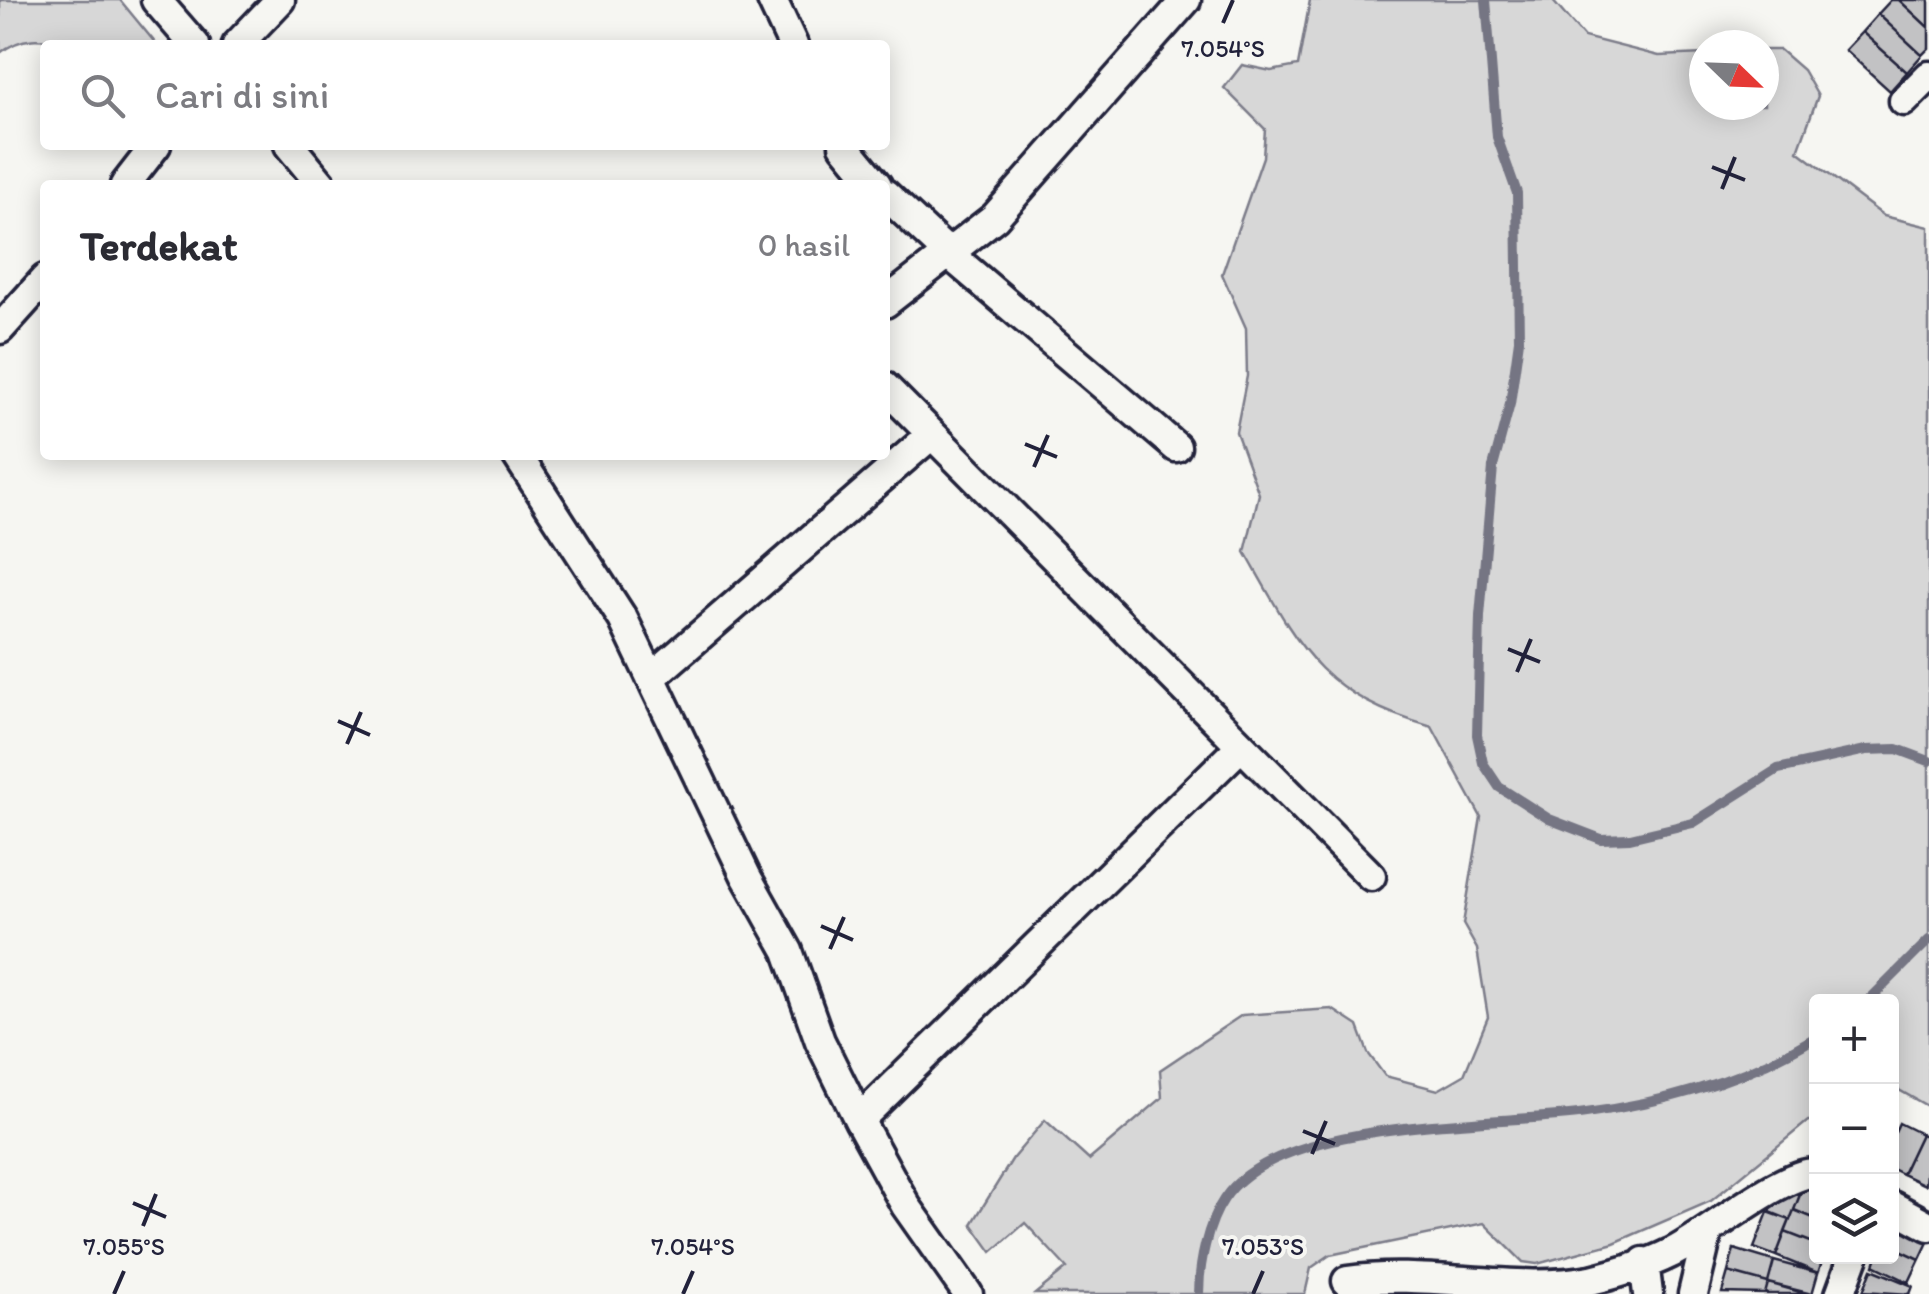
<!DOCTYPE html>
<html lang="id">
<meta charset="utf-8">
<style>
:root{--surface:#fff;--page:#f7f7f7;--text:#2b2b33;--muted:#7c7c81;--line:#e1e1e2}
body{margin:0;font-family:Itim,sans-serif;background:var(--page);color:var(--text)}
.controls{position:absolute;right:30px;bottom:30px;display:grid;overflow:hidden;border-radius:10px;box-shadow:0 5px 25px #0003}
.controls button{width:90px;height:90px;display:grid;place-items:center;padding:0;border:0;border-bottom:2px solid var(--line);background:var(--surface);color:var(--text);font:50px sans-serif}
.compass{position:absolute;left:1689px;top:30px;width:90px;height:90px;border-radius:50%;background:var(--surface);box-shadow:0 5px 25px #0003;rotate:113deg}
.list{margin:0;padding:0;list-style:none}
h2{display:flex;justify-content:space-between;align-items:center;height:130px;margin:0;padding:0 40px;font-size:42px}
h2 small{font-size:32px;font-weight:400;color:var(--muted)}
.icon{flex:none;width:55px;height:55px;fill:none;stroke:currentColor;stroke-width:2;stroke-linecap:round;stroke-linejoin:round}
.map{position:relative;flex:none;width:1929px;height:1294px;overflow:hidden}
.search{position:absolute;background:var(--surface);box-shadow:0 5px 25px #0003;left:40px;top:40px;width:850px;height:110px;display:flex;align-items:center;gap:25px;box-sizing:border-box;padding:0 35px;border-radius:10px;color:var(--muted);font-size:38px}
.panel{position:absolute;background:var(--surface);box-shadow:0 5px 25px #0003;left:40px;top:180px;width:850px;height:280px;border-radius:10px}
.map>svg:first-child{display:block}
.green{fill:#d7d7d7;stroke:#7c7c89;stroke-width:2.5}
.lines{fill:none;stroke-linecap:round;stroke-linejoin:round}
.stream{stroke:#757583;stroke-width:10}
.building{fill:#c2c2c4;stroke:#22223b;stroke-width:2.5}
.street-casing{stroke:#22223b;stroke-width:35}
.street{stroke:#f6f6f2;stroke-width:28}
.ticks{fill:none;stroke:#22223b;stroke-width:4}
.ticks-label{font-size:25px;text-anchor:middle;fill:#22223b;stroke:#f6f6f2;stroke-width:8;stroke-linejoin:round;paint-order:stroke}
</style>
<div class="map">
<svg width="1929" height="1294" viewBox="0 0 1929 1294">
<rect width="100%" height="100%" fill="#f6f6f2"/>
<filter id="ink" filterUnits="userSpaceOnUse"><feTurbulence type="fractalNoise" baseFrequency=".01" numOctaves="2"/><feDisplacementMap in="SourceGraphic" scale="20" xChannelSelector="R" yChannelSelector="G"/><feConvolveMatrix kernelMatrix="1 2 1 2 8 2 1 2 1" color-interpolation-filters="sRGB"/></filter>
<g filter="url(#ink)">
<path class="green" d="M0 0H120L157 45C131 45 101 49 76 45 47 40 26 32 0 53Z
M1310 0H1552L1584 37 1659 56 1704 54V105H1764V50H1780L1803 70 1818 96 1798 151 1884 216 1929 227V1107L1892 1086V1002H1816V1121H1808L1711 1201 1614 1243 1537 1264 1523 1262 1484 1223 1330 1255 1311 1268 1305 1294H1035L1067 1268 1025 1223 992 1252 972 1224 1013 1158 1045 1120 1089 1160 1162 1098 1160 1070 1242 1015 1332 1009 1358 1026 1368 1053 1385 1076 1438 1090 1464 1075 1488 1017 1477 949 1463 924 1481 817 1432 727C1319 694 1300 649 1245 552L1259 494 1236 432 1247 376 1246 328 1222 274 1263 157 1265 129 1224 88 1242 65 1271 71 1298 66Z"/>
<g class="lines">
<path class="stream" d="M1486 0 1497 137 1517 193 1519 340 1510 404 1493 467 1480 616 1477 735 1483 763 1499 787 1549 819 1601 839 1630 838 1693 823 1778 769 1866 750 1897 749 1929 761
M1867 1002 1929 940
M1199 1294C1199 1265 1207 1224 1224 1199 1280 1115 1496 1126 1586 1113 1666 1102 1748 1079 1816 1037"/>
</g>
<path class="building" d="M1891 0H1899L1929 28V48L1922 55 1878 14Z
M1899 0H1929V28Z
M1878 14 1922 55 1907 72 1862 32Z
M1862 32 1907 72 1890 91 1845 50Z
M1899 1123 1921 1134 1902 1174 1892 1169V1138Z
M1921 1134 1929 1138 1925 1185 1902 1174Z
M1804 1184 1816 1188V1219L1794 1210Z
M1780 1187 1800 1195 1790 1220 1770 1212Z
M1794 1210 1816 1219V1244L1785 1232Z
M1768 1212 1790 1220 1776 1256 1754 1248Z
M1896 1218 1929 1240 1920 1259 1892 1246Z
M1785 1232 1816 1244V1256H1824L1818 1273 1776 1256Z
M1892 1246 1920 1259 1909 1282 1874 1265 1877 1256H1892Z
M1734 1249 1774 1261 1768 1283 1728 1272Z
M1774 1261 1818 1273 1812 1294 1768 1283Z
M1872 1269 1913 1286 1910 1294 1863 1291Z
M1728 1272 1768 1283 1765 1294 1722 1293Z
M1768 1283 1807 1294H1765Z"/>
<g class="lines">
<g class="street-casing">
<path id="street" d="M156 0 195 45
M772 0 793 45
M237 45 280 0
M1904 101 1929 76
M289 145 322 185
M844 145 877 185
M125 185 156 145
M885 194 949 254 1176 447
M885 303 995 217 1186 0
M0 329 45 279
M885 387 1371 876
M517 455 623 619 746 876 788 951 820 1041 859 1120 906 1206 968 1294
M651 678 930 436
M859 1120 1241 746
M1892 1206 1929 1226
M1644 1262 1648 1294
M1347 1281C1426 1269 1512 1294 1591 1280 1616 1274 1647 1265 1671 1253 1705 1237 1783 1171 1816 1173
M1693 1294 1708 1231
M1840 1294 1854 1256"/>
</g>
<use href="#street" class="street"/>
</g>
</g>
<path class="ticks" d="M1223 23 1233 0M1712 167 1745 180M1722 189 1735 157M1025 444 1057 457M1034 467 1048 435M1508 649 1540 662M1517 672 1531 639M338 721 370 735M347 744 361 712M821 926 853 940M830 949 844 917M1303 1131 1335 1144M1312 1154 1326 1121M133 1203 166 1217M143 1226 156 1194M114 1294 124 1271M683 1294 693 1271M1253 1294 1263 1271"/>
<g class="ticks-label">
<text x="1223" y="57">7.054°S</text>
<text x="124" y="1255">7.055°S</text>
<text x="693" y="1255">7.054°S</text>
<text x="1263" y="1255">7.053°S</text>
</g>
</svg>
<div class="controls">
<button>+</button>
<button>−</button>
<button><svg class="icon" aria-label="layers" viewBox="0 0 24 24"><path d="M12 4l9 5-9 5-9-5zM3 14l9 5 9-5"/></svg></button>
</div>
<svg class="compass" viewBox="-18 -18 36 36"><path d="M0-13l5 13h-10z" fill="#e53935"/><path d="M0 13l5-13h-10z" fill="#7c7c81"/></svg>
<div class="search"><svg class="icon" aria-label="search" viewBox="0 0 24 24"><circle cx="10" cy="10" r="6"/><path d="M15 15l6 6"/></svg>Cari di sini</div>
<section class="panel">
<h2>Terdekat<small>0 hasil</small></h2>
<ul class="list">
</ul>
</section>
</div>
